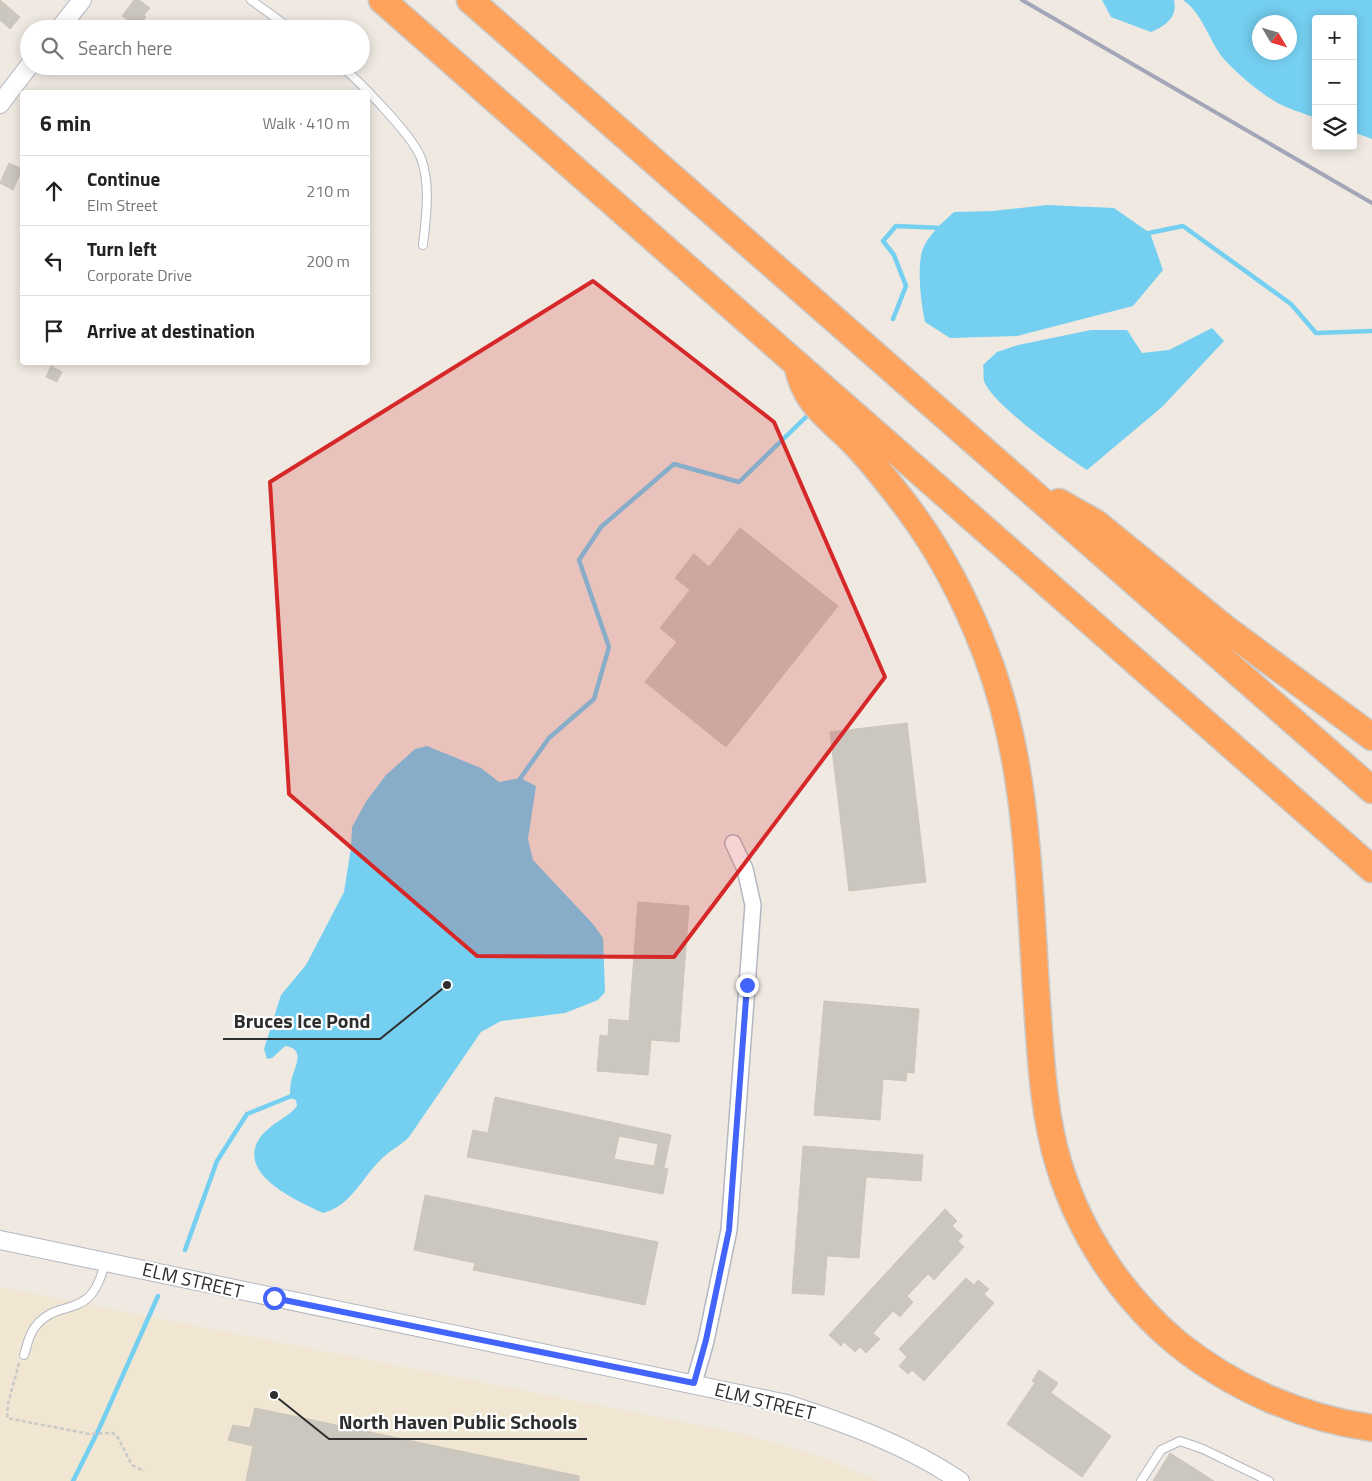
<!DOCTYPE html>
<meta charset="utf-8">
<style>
:root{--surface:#fff;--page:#f2f2f2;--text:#222;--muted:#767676;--line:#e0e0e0}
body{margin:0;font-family:"Titillium Web",sans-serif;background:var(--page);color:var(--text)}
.controls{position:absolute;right:15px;top:15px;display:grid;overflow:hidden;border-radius:5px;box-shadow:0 2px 12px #0003}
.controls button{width:45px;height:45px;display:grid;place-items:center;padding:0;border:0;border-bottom:1px solid var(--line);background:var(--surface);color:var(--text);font:25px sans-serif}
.compass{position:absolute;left:1252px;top:15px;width:45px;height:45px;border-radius:50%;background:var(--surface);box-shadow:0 2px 12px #0003;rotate:128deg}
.stop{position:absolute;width:15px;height:15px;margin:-11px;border:4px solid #4264fb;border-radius:50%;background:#fff}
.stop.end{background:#4264fb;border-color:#fff;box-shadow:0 1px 5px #0008}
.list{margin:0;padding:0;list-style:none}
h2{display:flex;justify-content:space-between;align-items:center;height:65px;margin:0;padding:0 20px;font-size:21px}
h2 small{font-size:16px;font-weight:400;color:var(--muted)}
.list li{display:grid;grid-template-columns:32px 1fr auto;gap:15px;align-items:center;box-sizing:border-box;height:70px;padding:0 20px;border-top:1px solid var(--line)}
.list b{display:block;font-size:19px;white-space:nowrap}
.list p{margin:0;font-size:16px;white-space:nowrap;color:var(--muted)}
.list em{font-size:16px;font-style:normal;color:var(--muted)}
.icon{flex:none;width:28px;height:28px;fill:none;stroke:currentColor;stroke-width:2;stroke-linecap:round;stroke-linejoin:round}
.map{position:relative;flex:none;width:1372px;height:1481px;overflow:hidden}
.search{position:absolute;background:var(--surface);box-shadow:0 2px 12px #0003;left:20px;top:20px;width:350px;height:55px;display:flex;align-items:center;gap:12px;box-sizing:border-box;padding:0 18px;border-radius:28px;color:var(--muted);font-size:19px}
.panel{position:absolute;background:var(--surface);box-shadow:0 2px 12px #0003;left:20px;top:90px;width:350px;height:275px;border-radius:5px}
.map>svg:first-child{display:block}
.education{fill:#f0e6d1}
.water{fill:#75cff0;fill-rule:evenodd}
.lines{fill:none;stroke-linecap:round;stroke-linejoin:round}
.stream{stroke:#75cff0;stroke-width:4.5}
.building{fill:#cbc7bf;stroke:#cbc5ba;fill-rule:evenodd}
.service-casing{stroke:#b4b7c1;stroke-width:10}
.minor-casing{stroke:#b4b7c1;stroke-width:18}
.tertiary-casing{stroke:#b4b7c1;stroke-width:20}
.motorway-casing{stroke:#c9c9c9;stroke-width:29}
.path{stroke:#c9c9c9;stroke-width:2.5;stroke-dasharray:4 2.5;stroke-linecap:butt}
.service{stroke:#fff;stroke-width:8}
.minor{stroke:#fff;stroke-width:15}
.tertiary{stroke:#fff;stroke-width:18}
.motorway{stroke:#ffa35c;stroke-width:26}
.rail{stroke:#a3a6b8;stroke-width:4}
.route{stroke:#4264fb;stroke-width:6}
.marked{fill:#d62828;fill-opacity:0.2;stroke:#d62828;stroke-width:4;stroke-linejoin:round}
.labels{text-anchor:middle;stroke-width:4.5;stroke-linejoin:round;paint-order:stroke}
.street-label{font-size:19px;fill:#2e2e2e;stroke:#fff}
.leader{fill:none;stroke:#2e2e2e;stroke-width:2}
.callout-dot{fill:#2e2e2e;stroke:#fff;stroke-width:2}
.callout-label{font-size:20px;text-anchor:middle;font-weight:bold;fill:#2e2e2e;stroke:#fff;stroke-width:4.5;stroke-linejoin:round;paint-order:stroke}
</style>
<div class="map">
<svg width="1372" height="1481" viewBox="0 0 1372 1481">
<rect width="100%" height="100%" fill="#efe9e1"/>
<path class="education" d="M0 1287 743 1434 823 1457 878 1481H0Z"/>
<path class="water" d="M1102 0H1174C1178 18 1165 26 1151 32L1111 17Z
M1183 0H1372V139L1353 132V19H1316V118C1303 113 1288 109 1276 102 1260 93 1231 69 1220 54 1208 37 1201 12 1183 0ZM1290 22V52H1260V22Z
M1047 205 1114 208 1150 233 1163 270 1133 306 1017 336 950 338 925 322C921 303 917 270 922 251 927 236 943 222 954 212L992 211Z
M1212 328 1224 341 1162 407 1087 470C1065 456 992 404 984 381 983 376 984 370 983 365L997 352 1018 345 1091 330H1127L1142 353 1169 350Z
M427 746 481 768 499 782 520 778 536 786 528 839 533 860 593 924 603 938 605 992 598 1000 565 1013 501 1021 481 1032 409 1137C402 1144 395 1148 387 1154 364 1172 354 1205 323 1213 297 1201 232 1173 262 1135 273 1122 290 1116 297 1106L296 1100 290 1098C290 1093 290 1087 291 1082 294 1067 307 1049 285 1046L272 1058 267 1059 264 1049 281 995 306 965 344 892 351 848 352 827 367 800 386 775 415 749Z"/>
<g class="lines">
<path class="stream" d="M1144 234 1183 226 1291 304 1316 333 1372 331
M893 319 906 286 894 255 883 241 896 226 943 228
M517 783 549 738 594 699 609 647 579 560 601 527 674 464 739 482 806 417
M185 1250 217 1161 247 1114 294 1095
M73 1481 99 1429 158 1296"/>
</g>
<path class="building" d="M0 0 20 17 10 29 0 20Z
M134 0H139L150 8 144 15 146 17 138 29H122L128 20 122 16Z
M9 163 22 169 13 190 0 183Z
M51 366 62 372 57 382 46 377Z
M740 528 838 606 726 747 645 682 677 642 660 628 690 590 675 578 694 554 709 567Z
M907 723 926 882 849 891 830 732Z
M638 902 689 906 679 1042 651 1040 648 1075 597 1071 600 1035 608 1036 609 1019 629 1021Z
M824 1001 919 1009 914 1073 907 1072 906 1081 883 1079 880 1120 814 1115Z
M495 1097 671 1135 664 1168 668 1169 663 1194 467 1157 473 1130 488 1133ZM619 1136 658 1144 654 1166 614 1159Z
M803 1146 923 1155 921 1181 866 1177 859 1258 827 1256 824 1295 792 1293Z
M425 1195 658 1242 645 1305 473 1270 475 1263 414 1250Z
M945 1209 957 1221 952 1226 963 1236 958 1241 964 1247 934 1280 928 1274 907 1296 913 1302 900 1317 893 1311 873 1333 880 1339 866 1353 860 1347 855 1352 844 1342 841 1346 829 1335Z
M966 1278 974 1285 978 1280 989 1289 984 1294 994 1303 924 1381 912 1370 908 1374 899 1366 907 1357 899 1349Z
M1039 1370 1058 1383 1051 1393 1111 1436 1082 1477 1007 1424 1035 1383 1032 1381Z
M255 1408 579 1476V1481H246L253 1446 228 1440 233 1425 250 1428Z
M1170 1453 1214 1481H1153Z"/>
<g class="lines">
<g class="service-casing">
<path id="service" d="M251 0 291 29
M341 66C360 82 413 136 421 158 431 185 426 217 423 245
M24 1355C27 1346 29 1334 35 1327 60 1295 91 1324 105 1262
M1141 1481 1161 1450 1180 1441 1203 1449 1269 1481"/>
</g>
<g class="minor-casing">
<path id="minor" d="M694 1383 706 1341 729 1230 753 905 745 869 733 843"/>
</g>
<g class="tertiary-casing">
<path id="tertiary" d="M59 29 82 0
M0 104 29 66
M0 1240 787 1404C848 1424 907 1445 960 1481"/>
</g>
<g class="motorway-casing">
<path id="motorway" d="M382 0 1372 869
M470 0 1372 790
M797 364C805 406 830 417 857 446 875 465 891 486 907 507 941 552 967 603 987 656 1029 767 1029 887 1037 1004 1041 1058 1043 1113 1059 1165 1080 1234 1122 1297 1177 1343 1233 1388 1301 1418 1372 1428
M1059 502 1096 523 1226 629 1372 737"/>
</g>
<path class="path" d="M19 1363 8 1404 7 1418 89 1434 113 1433 117 1436 132 1465 144 1471"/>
<use href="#service" class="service"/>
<use href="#minor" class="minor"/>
<use href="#tertiary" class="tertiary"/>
<use href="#motorway" class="motorway"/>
<path class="rail" d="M1022 0 1372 203"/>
</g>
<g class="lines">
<path class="route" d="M274 1298 694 1383 706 1340 729 1230 747 985"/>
</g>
<path class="marked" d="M593 281 774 422 885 677 674 957 477 956 289 794 270 482Z"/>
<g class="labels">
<g class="street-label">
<text transform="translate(193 1280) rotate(13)" y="7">ELM STREET</text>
<text transform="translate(765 1401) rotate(14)" y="7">ELM STREET</text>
</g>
</g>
<path class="leader" d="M447 985L380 1039H223M274 1395L329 1439H587"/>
<g class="callout-dot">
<circle cx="447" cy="985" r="5"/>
<circle cx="274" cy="1395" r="5"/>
</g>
<g class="callout-label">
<text x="302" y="1028">Bruces Ice Pond</text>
<text x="458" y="1429">North Haven Public Schools</text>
</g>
</svg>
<div class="controls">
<button>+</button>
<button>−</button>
<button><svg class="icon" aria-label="layers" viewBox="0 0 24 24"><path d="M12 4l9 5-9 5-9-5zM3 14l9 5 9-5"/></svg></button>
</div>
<svg class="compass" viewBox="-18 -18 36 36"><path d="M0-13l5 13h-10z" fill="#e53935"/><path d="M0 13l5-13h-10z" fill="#767676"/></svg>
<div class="stop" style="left:274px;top:1298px"></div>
<div class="stop end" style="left:747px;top:985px"></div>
<div class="search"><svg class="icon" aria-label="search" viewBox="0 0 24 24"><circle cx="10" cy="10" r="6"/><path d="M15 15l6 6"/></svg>Search here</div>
<section class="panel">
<h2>6 min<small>Walk · 410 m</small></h2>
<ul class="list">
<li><svg class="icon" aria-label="ahead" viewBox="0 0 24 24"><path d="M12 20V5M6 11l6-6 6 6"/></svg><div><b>Continue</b><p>Elm Street</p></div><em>210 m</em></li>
<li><svg class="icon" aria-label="left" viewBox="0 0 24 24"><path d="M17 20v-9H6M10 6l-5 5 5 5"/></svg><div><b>Turn left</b><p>Corporate Drive</p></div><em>200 m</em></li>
<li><svg class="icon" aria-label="arrive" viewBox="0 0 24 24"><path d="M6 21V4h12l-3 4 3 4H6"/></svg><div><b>Arrive at destination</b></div></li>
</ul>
</section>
</div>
